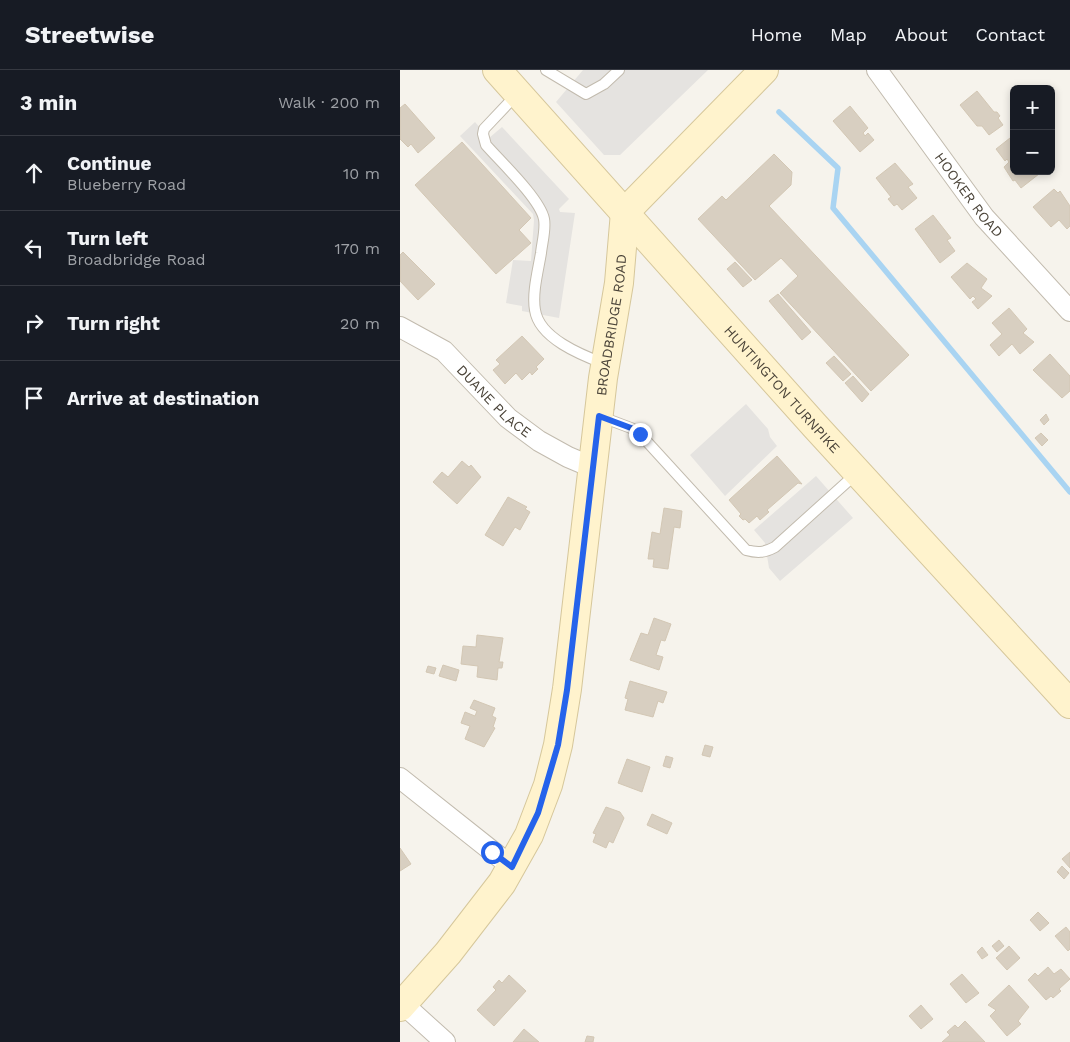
<!DOCTYPE html>
<meta charset="utf-8">
<style>
:root{--surface:#171b24;--page:#20242c;--text:#f1f3f6;--muted:#9ea1a6;--line:#363941}
body{margin:0;font-family:"Work Sans",sans-serif;background:var(--page);color:var(--text)}
.controls{position:absolute;right:15px;top:15px;display:grid;overflow:hidden;border-radius:8px;box-shadow:0 2px 8px #0003}
.controls button{width:45px;height:45px;display:grid;place-items:center;padding:0;border:0;border-bottom:1px solid var(--line);background:var(--surface);color:var(--text);font:25px sans-serif}
.stop{position:absolute;width:15px;height:15px;margin:-11px;border:4px solid #2563eb;border-radius:50%;background:#fff}
.stop.end{background:#2563eb;border-color:#fff;box-shadow:0 1px 5px #0008}
.list{margin:0;padding:0;list-style:none}
h2{display:flex;justify-content:space-between;align-items:center;height:65px;margin:0;padding:0 20px;font-size:21px}
h2 small{font-size:16px;font-weight:400;color:var(--muted)}
.list li{display:grid;grid-template-columns:32px 1fr auto;gap:15px;align-items:center;box-sizing:border-box;height:75px;padding:0 20px;border-top:1px solid var(--line)}
.list b{display:block;font-size:19px;white-space:nowrap}
.list p{margin:0;font-size:16px;white-space:nowrap;color:var(--muted)}
.list em{font-size:16px;font-style:normal;color:var(--muted)}
.icon{flex:none;width:28px;height:28px;fill:none;stroke:currentColor;stroke-width:2;stroke-linecap:round;stroke-linejoin:round}
.map{position:relative;flex:none;width:670px;height:972px;overflow:hidden}
header{display:flex;align-items:center;gap:30px;box-sizing:border-box;height:70px;padding:0 25px;background:var(--surface);border-bottom:1px solid var(--line)}
header strong{font-size:24px}
nav{display:flex;gap:28px;margin-inline-start:auto;font-size:18px}
main{display:flex}
aside{flex:1;background:var(--surface)}
.map>svg:first-child{display:block}
.parking{fill:#e5e3e0}
.lines{fill:none;stroke-linecap:round;stroke-linejoin:round}
.stream{stroke:#a9d4f2;stroke-width:5.5}
.building{fill:#d8cfc1;stroke:#d3c7b4}
.lane-casing{stroke:#c2bbae;stroke-width:12}
.street-casing{stroke:#c2bbae;stroke-width:22}
.secondary-casing{stroke:#d6c79b;stroke-width:30}
.lane{stroke:#fff;stroke-width:10}
.street{stroke:#fff;stroke-width:20}
.secondary{stroke:#fff3cd;stroke-width:28}
.route{stroke:#2563eb;stroke-width:6}
.labels{text-anchor:middle;stroke-width:4.5;stroke-linejoin:round;paint-order:stroke}
.street-label{font-size:14px;fill:#4b4439;stroke:#fff}
</style>
<header>
<strong>Streetwise</strong>
<nav><a>Home</a><a>Map</a><a>About</a><a>Contact</a></nav>
</header>
<main>
<aside>
<h2>3 min<small>Walk · 200 m</small></h2>
<ul class="list">
<li><svg class="icon" aria-label="ahead" viewBox="0 0 24 24"><path d="M12 20V5M6 11l6-6 6 6"/></svg><div><b>Continue</b><p>Blueberry Road</p></div><em>10 m</em></li>
<li><svg class="icon" aria-label="left" viewBox="0 0 24 24"><path d="M17 20v-9H6M10 6l-5 5 5 5"/></svg><div><b>Turn left</b><p>Broadbridge Road</p></div><em>170 m</em></li>
<li><svg class="icon" aria-label="right" viewBox="0 0 24 24"><path d="M7 20v-9h11M14 6l5 5-5 5"/></svg><div><b>Turn right</b></div><em>20 m</em></li>
<li><svg class="icon" aria-label="arrive" viewBox="0 0 24 24"><path d="M6 21V4h12l-3 4 3 4H6"/></svg><div><b>Arrive at destination</b></div></li>
</ul>
</aside>
<div class="map">
<svg width="670" height="972" viewBox="0 0 670 972">
<rect width="100%" height="100%" fill="#f6f3ec"/>
<path class="parking" d="M183 0H308L220 85H204L156 32Z
M75 52 89 68 102 57 169 129 159 139 160 142 175 143 159 248 122 241V236L106 233 113 190 131 191 134 150 133 144 60 66Z
M346 334 368 359 370 367 377 376 325 426 290 385Z
M416 406 453 448 380 511 369 498 365 473 354 460Z"/>
<g class="lines">
<path class="stream" d="M379 42 438 98 433 138 670 422"/>
</g>
<path class="building" d="M577 21 594 42H597L600 46 598 48 603 55 589 65 582 56H577L560 35Z
M5 34 35 68 18 83 11 74 8 77 0 69V38Z
M450 36 468 58 463 63 465 66 468 63 474 70 460 82 433 51Z
M610 68 614 72V101H637L639 104 621 118 615 110 613 111 604 97 609 92 607 89 605 91 596 79Z
M62 72 131 148 119 160 131 173 96 204 15 115Z
M374 84 392 102 391 115 369 136 509 285 471 321 380 223 398 206 381 188 355 210 298 149 322 126 326 130Z
M495 93 513 114 508 117 517 128 502 140 497 134 494 136 488 129 491 127 476 108Z
M654 119 658 123 660 121 670 136V156L667 159 659 150 651 157 633 137Z
M533 145 551 168 547 170 555 181 540 193 515 159Z
M3 182 35 214 18 230 0 211V185Z
M335 192 352 210 343 217 327 199Z
M567 193 587 209 581 218 592 226 578 239 572 232 576 229 573 226 570 229 551 207Z
M378 224 411 262 402 270 369 231Z
M609 238 627 259 623 263 634 272 620 284 612 274 599 286 590 275 602 264 592 253Z
M122 266 144 289 136 297 138 299 132 305 130 302 122 310 116 303 105 314 93 300 100 294 96 290Z
M650 284 670 306V321L662 328 633 300Z
M434 286 451 304 443 311 426 293Z
M453 306 469 324 462 332 445 313Z
M646 344 649 350 644 355 640 350Z
M641 363 648 370 642 376 635 368Z
M377 386 402 414 398 413 367 440 369 442 360 450 357 446 349 453 345 449 343 450 339 446 341 444 329 430Z
M62 391 69 397 71 395 81 407 57 434 33 412 42 402 48 407Z
M108 427 127 437 125 439 130 442 120 460 115 457 103 476 85 465Z
M264 438 282 441 280 458 274 457 268 499 253 497 254 489H248L252 462 260 464Z
M254 548 271 554 265 571 261 570 256 585 263 587 259 600 230 590 241 563 248 565Z
M77 565 103 568 99 592H103L102 598H98L97 610 77 607 78 596 61 594 63 576 76 577Z
M43 595 59 600 56 611 39 606Z
M28 596 36 598 34 604 26 602Z
M230 611 267 622 263 633 258 631 253 647 225 640 228 629 225 628Z
M74 630 95 638 92 646 96 648 93 657 95 658 84 677 65 669 70 656 61 653 65 642 75 646 77 641 70 638Z
M305 675 313 677 310 687 302 685Z
M266 686 273 688 270 698 263 696Z
M227 689 250 697 242 722 218 713Z
M206 737 220 742 224 748 213 773 209 771 206 778 193 772 196 764 193 763Z
M252 744 272 753 267 764 247 755Z
M0 778 11 794 0 801Z
M670 782V798L662 789Z
M662 796 669 803 664 809 657 802Z
M638 842 649 853 640 861 630 850Z
M666 857 670 862V879L668 881 655 866Z
M599 870 604 876 597 882 592 876Z
M609 876 620 888 607 900 596 888Z
M582 877 588 885 582 889 577 882Z
M648 897 654 904 661 899 670 909 659 919 661 921 653 928 651 926 646 930 628 910 635 903 638 906Z
M562 904 579 923 566 933 550 914Z
M109 905 126 921 94 956 77 940 96 920 93 917 99 910 102 913Z
M609 915 629 937 618 951 621 954 607 966 590 946 596 940 588 935Z
M521 935 533 949 521 959 509 946Z
M565 951 585 972H542L550 965 547 962 555 955 558 958Z
M124 959 139 972H113Z
M187 966 194 967 193 972H185Z"/>
<g class="lines">
<g class="lane-casing">
<path id="lane" d="M146 0 186 24 204 14 219 0
M118 23 84 59 83 64 86 75C101 92 140 129 144 149 146 159 142 173 141 183 138 201 132 223 135 240 139 268 181 285 205 294
M199 346 231 358 240 364 346 480C357 483 364 483 375 477L457 403"/>
</g>
<g class="street-casing">
<g id="street">
<path id="s1" d="M477 0 584 147 670 241"/>
<path id="s2" d="M0 257 44 281 108 348 139 371 168 387 194 398"/>
<path d="M0 708 112 797"/>
<path d="M3 934 45 972"/>
</g>
</g>
<g class="secondary-casing">
<g id="secondary">
<path id="s3" d="M97 0 415 356 670 634"/>
<path id="s4" d="M0 937 48 883 102 813 129 765 148 715 158 675 167 619 203 308 219 213 225 142 364 0"/>
</g>
</g>
<use href="#lane" class="lane"/>
<use href="#street" class="street"/>
<use href="#secondary" class="secondary"/>
</g>
<g class="lines">
<path class="route" d="M92 782 112 797 138 743 158 675 167 620 199 346 231 358 240 364"/>
</g>
<g class="labels">
<g class="street-label">
<text dy="5" stroke="none"><textPath href="#s1" startOffset="155">HOOKER ROAD</textPath></text>
<text dy="5" stroke="none"><textPath href="#s4" startOffset="734">BROADBRIDGE ROAD</textPath></text>
<text dy="5" stroke="none"><textPath href="#s3" startOffset="428">HUNTINGTON TURNPIKE</textPath></text>
<text dy="5" stroke="none"><textPath href="#s2" startOffset="121">DUANE PLACE</textPath></text>
</g>
</g>
</svg>
<div class="controls">
<button>+</button>
<button>−</button>
</div>
<div class="stop" style="left:92px;top:782px"></div>
<div class="stop end" style="left:240px;top:364px"></div>
</div>
</main>
